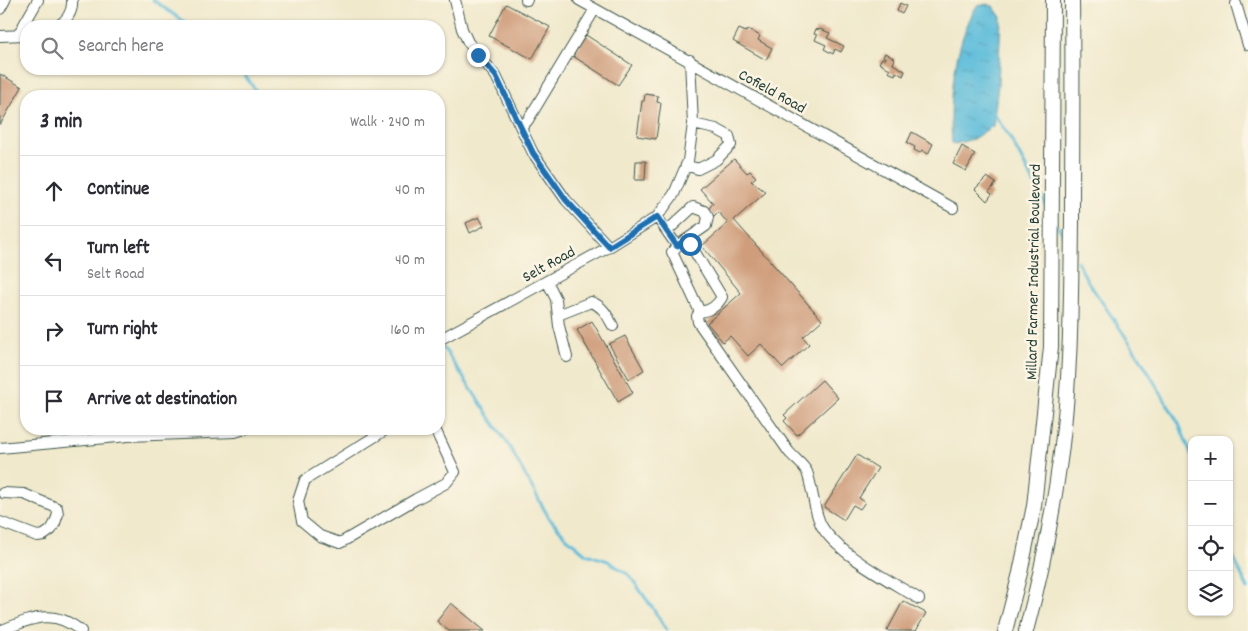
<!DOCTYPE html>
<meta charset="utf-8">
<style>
:root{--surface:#fff;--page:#f7f7f7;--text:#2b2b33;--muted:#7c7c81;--line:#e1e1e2}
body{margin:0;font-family:Dekko,sans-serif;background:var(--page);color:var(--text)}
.controls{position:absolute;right:15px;bottom:15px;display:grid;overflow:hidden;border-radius:10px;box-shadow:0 1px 4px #0004}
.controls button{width:45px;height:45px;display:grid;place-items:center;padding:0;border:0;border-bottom:1px solid var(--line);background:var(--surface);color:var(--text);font:25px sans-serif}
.stop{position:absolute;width:15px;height:15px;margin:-11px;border:4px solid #1f6fb2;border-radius:50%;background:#fff}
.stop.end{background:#1f6fb2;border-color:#fff;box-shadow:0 1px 5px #0008}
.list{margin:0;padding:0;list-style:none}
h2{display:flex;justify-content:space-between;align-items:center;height:65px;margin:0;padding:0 20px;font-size:21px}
h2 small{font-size:16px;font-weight:400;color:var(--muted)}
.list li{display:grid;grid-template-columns:32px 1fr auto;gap:15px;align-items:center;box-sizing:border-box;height:70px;padding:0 20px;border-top:1px solid var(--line)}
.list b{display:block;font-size:19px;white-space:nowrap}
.list p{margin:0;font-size:16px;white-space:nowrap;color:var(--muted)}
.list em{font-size:16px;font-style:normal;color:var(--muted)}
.icon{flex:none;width:28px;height:28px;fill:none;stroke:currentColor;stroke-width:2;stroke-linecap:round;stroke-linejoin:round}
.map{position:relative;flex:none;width:1248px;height:631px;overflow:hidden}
.search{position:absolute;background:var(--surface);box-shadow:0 1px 4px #0004;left:20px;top:20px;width:425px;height:55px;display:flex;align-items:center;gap:12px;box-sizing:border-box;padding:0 18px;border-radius:20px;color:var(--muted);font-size:19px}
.panel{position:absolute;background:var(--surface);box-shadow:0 1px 4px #0004;left:20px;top:90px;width:425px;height:345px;border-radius:20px}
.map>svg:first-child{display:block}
.water{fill:url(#water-ripples);stroke:#3d7c87}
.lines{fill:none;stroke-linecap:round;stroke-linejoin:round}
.stream{stroke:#5bbcda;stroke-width:3}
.building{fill:#cf9d7c}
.minor-casing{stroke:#3e574b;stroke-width:12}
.major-casing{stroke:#3e574b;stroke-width:16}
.minor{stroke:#fff;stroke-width:10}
.major{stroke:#fff;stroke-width:14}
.route{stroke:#1f6fb2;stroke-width:6}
.labels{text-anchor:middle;stroke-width:5;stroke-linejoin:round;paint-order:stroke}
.street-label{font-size:16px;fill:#1f3d34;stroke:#fcf5e5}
</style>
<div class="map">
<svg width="1248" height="631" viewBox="0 0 1248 631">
<defs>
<pattern id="water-ripples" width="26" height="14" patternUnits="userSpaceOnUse" patternTransform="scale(1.25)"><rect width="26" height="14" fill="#5bbcda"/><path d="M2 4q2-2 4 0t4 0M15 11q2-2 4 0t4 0" fill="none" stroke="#4b9ab2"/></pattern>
</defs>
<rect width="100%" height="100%" fill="#fcf5e5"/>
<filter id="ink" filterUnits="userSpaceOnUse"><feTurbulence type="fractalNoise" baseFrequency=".02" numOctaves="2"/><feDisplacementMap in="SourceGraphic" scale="10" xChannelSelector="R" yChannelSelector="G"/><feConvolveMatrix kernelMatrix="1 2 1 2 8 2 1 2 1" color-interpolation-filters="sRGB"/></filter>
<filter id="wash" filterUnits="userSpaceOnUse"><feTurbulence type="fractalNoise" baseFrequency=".0096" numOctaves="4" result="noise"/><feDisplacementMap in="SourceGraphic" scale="20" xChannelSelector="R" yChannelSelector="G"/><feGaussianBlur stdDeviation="1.12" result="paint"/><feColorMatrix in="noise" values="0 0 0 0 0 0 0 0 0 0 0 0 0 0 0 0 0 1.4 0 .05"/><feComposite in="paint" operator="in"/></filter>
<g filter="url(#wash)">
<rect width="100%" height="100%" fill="#f0e9cc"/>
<path class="water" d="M986 4 993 6 1001 17 998 85 993 126 973 139 955 144 952 143C949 104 953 59 968 23 971 18 973 9 978 6 981 5 984 5 986 4Z"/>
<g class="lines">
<path class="stream" d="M153 0 190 26
M240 69 260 96
M994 114 1009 136 1046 205
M1058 226 1067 242
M1077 261 1087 280 1140 358 1179 424 1192 456
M443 347 509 446 549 518 567 538 586 554 608 561 629 575 652 607 667 631
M1229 548 1248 589"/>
</g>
<g id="blocks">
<path class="building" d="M900 3 906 6 902 14 897 11Z
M506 4 550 27 532 59 489 36Z
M739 29 746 32 748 29 760 36 758 40 772 48 766 60 733 41Z
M816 29 819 30 820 29 830 33 827 38 844 46 841 52 835 49 833 54 824 49 826 45 815 40 817 35 814 34Z
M586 35 632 65 618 85 573 56Z
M885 53 895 59 893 64 905 71 903 76 896 72 895 75 888 72 890 69 879 63 882 58 885 60 886 58 883 57Z
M0 74 22 87 0 125Z
M645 94 658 96 657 102 661 103 656 139 637 136 642 101H644Z
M912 132 933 144 928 154 922 150 920 153 914 150 915 147 907 143Z
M962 146 975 154 966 171 953 164Z
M734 159 747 173 750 171 756 177 751 181 766 192 734 220 822 320 803 337 809 344 783 368 761 344 748 356 730 336 723 342 707 323 741 293 702 246 728 223 718 212 714 216 708 210 713 203 700 189Z
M636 161H646L645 180H635Z
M987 177 996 183 989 192 992 194 987 201 975 189Z
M479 217 484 226 470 233 466 223Z
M592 321 633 393 618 402 577 330Z
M625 336 644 370 629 379 609 344Z
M822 380 838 398 797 435 784 421 787 418 784 415Z
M857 455 878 468 859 498 865 502 860 509 853 505 844 520 824 507Z
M903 601 926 613 916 631H887Z
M451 603 485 631H449L437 621Z"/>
</g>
</g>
<g filter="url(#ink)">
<use href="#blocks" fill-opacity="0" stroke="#3e574b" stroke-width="1"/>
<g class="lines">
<g class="minor-casing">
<path id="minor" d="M455 0 462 29 468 42 496 76 533 153 566 200 609 247
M526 0H527
M579 0 953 208
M1236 4 1248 45
M0 9 5 0
M58 26C67 20 73 11 72 0
M18 35 38 0
M0 36 26 35
M521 128 528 120 595 9
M686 165 698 169 716 160 731 145 729 136 716 129 693 124
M657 217 677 246
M667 231 693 207 704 211 708 217 706 226 677 246 672 252 700 312
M687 239 722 297C717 306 711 310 700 312L697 316 698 322 789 452C794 458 804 465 807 472 813 489 813 508 821 525 837 554 891 581 919 599
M547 281 556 299 559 326 567 357
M558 315 591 302C603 306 607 315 613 326
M439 340 609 247 657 217 674 194 688 161 693 124 690 60
M387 429 305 480 298 501 302 521 320 536 340 543 416 499 446 483 455 472 435 429
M0 448 128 436 235 432 245 429
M0 522 37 536 44 535 51 530 55 523 58 514 57 508 24 494 3 493
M0 631C30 619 53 607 81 631"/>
</g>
<g class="major-casing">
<path id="major" d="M1005 631 1020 573 1034 506 1051 347 1053 0
M1026 631C1042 572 1053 513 1061 453 1071 377 1071 300 1072 223 1072 149 1073 74 1072 0"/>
</g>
<use href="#minor" class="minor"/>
<use href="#major" class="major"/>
</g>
</g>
<g class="lines" filter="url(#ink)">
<path class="route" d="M478 55 496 76 533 153 566 200 609 247 657 217 677 246 687 239 690 244"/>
</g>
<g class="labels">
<g class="street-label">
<text transform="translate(773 90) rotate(29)" y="6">Cofield Road</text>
<text transform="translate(548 263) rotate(-29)" y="6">Selt Road</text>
<text transform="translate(1032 272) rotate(-89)" y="6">Millard Farmer Industrial Boulevard</text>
</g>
</g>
</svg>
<div class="controls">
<button>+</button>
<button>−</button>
<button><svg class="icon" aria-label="locate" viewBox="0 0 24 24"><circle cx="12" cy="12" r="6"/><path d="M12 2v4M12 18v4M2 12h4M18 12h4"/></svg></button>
<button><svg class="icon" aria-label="layers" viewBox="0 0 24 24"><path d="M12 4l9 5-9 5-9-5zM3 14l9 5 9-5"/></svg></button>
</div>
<div class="stop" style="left:690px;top:244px"></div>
<div class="stop end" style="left:478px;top:55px"></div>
<div class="search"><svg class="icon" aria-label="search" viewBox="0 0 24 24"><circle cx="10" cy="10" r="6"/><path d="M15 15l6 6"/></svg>Search here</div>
<section class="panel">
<h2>3 min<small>Walk · 240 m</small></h2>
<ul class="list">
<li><svg class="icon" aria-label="ahead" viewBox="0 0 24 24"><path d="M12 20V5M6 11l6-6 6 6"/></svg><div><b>Continue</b></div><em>40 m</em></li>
<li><svg class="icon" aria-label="left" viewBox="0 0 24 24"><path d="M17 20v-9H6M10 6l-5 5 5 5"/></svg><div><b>Turn left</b><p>Selt Road</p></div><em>40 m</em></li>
<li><svg class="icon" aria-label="right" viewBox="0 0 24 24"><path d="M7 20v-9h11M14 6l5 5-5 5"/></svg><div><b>Turn right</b></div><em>160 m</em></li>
<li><svg class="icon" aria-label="arrive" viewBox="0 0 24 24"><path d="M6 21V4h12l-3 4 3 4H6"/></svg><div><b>Arrive at destination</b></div></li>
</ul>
</section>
</div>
